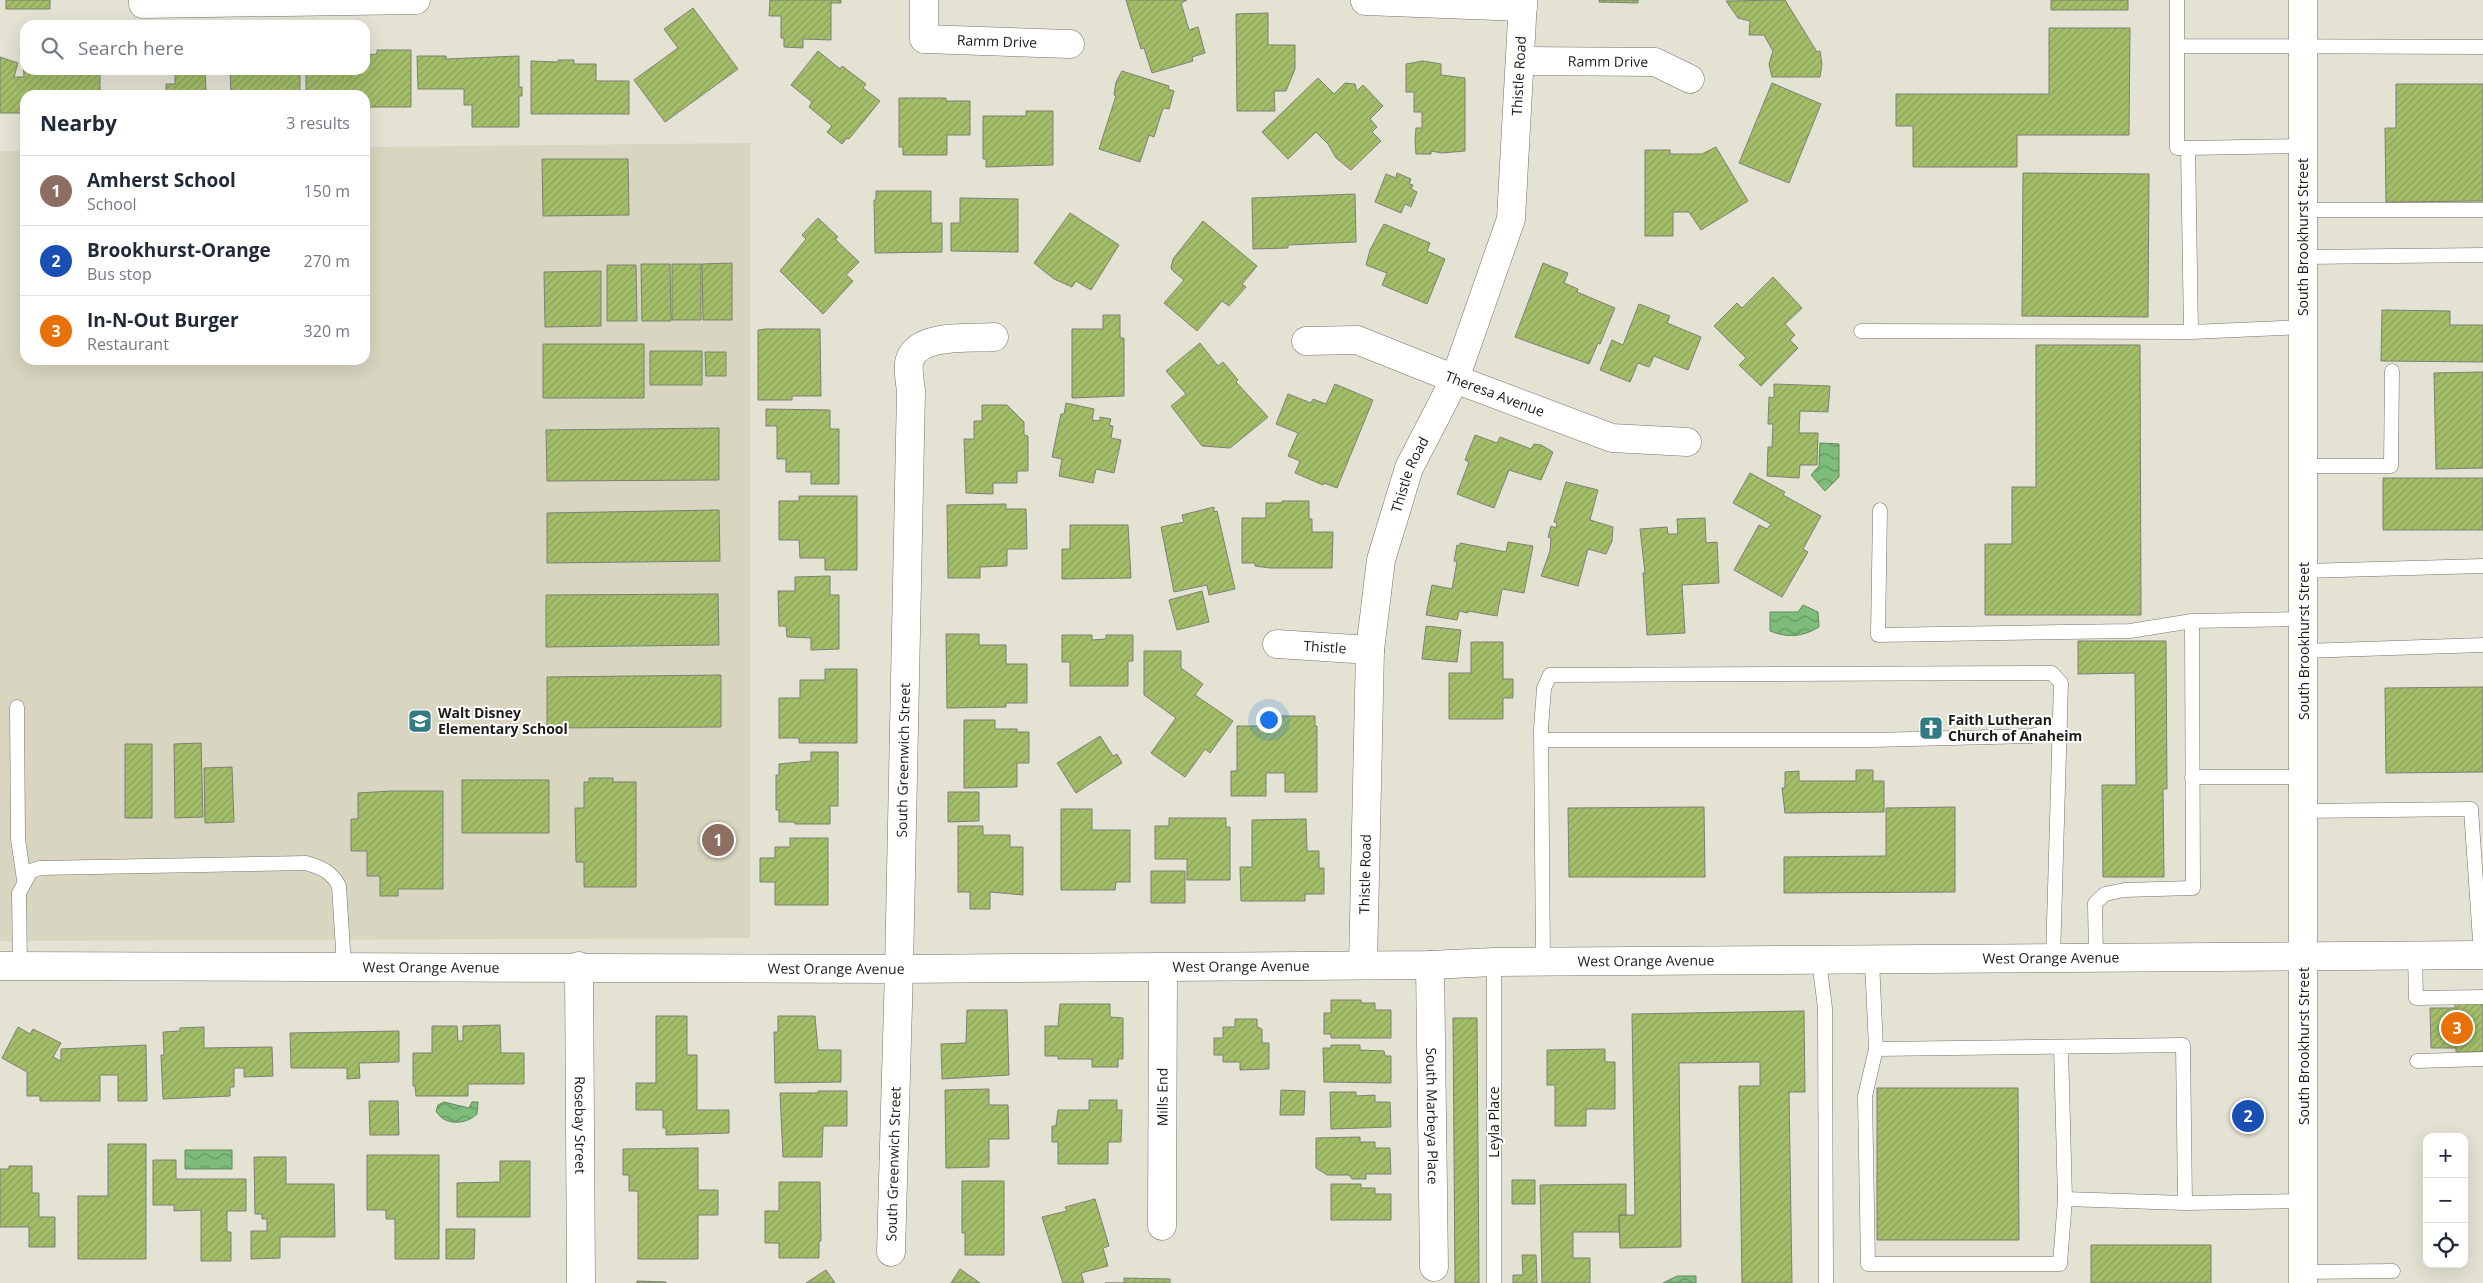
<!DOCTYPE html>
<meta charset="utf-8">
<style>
:root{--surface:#fff;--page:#f2f2f3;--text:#1f2937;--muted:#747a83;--line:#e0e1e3;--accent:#7c3aed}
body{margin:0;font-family:"Open Sans",sans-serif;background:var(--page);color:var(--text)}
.controls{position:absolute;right:15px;bottom:15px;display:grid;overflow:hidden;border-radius:10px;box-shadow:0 5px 20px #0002}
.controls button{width:45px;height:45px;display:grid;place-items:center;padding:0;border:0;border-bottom:1px solid var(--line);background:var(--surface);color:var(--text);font:25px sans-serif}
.you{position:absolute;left:1268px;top:719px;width:18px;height:18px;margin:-12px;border:4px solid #fff;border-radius:50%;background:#1a73e8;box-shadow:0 0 0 8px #1a73e833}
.badge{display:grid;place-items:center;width:32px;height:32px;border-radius:50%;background:var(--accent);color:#fff;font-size:16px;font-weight:700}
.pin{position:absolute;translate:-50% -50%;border:2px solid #fff;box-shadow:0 1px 5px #0006}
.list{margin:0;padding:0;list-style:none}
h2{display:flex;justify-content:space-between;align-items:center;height:65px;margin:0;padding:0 20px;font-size:21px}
h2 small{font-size:16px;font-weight:400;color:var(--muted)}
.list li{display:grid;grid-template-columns:32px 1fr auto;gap:15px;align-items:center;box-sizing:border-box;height:70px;padding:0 20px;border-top:1px solid var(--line)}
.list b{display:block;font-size:19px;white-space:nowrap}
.list p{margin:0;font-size:16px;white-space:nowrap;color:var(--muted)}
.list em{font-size:16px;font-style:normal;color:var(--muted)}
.icon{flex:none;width:28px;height:28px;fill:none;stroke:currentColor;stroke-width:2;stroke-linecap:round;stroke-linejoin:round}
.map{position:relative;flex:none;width:2483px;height:1283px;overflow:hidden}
.search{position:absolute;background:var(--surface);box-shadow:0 5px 20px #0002;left:20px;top:20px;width:350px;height:55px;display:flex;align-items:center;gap:12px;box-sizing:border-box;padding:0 18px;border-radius:15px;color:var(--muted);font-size:19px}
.panel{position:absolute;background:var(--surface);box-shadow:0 5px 20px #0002;left:20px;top:90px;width:350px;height:275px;border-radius:15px}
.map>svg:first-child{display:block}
.built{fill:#d8d6c0}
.water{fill:url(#water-waves);stroke:#608b5c}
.building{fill:url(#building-hatch);stroke:#7d8174}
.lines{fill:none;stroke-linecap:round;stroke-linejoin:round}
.lane-casing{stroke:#757467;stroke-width:15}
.street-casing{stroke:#757467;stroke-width:29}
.secondary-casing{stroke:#757467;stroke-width:29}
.primary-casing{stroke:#757467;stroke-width:29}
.lane{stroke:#fff;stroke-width:14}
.street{stroke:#fff;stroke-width:28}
.secondary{stroke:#fff;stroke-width:28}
.primary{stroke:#fff;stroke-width:28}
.labels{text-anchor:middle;stroke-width:4;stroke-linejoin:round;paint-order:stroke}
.street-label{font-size:14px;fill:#1b1a15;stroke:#fff}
.poi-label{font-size:14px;font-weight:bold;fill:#1b1a15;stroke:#fff;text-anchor:start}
</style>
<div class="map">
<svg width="2483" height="1283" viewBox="0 0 2483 1283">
<defs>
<pattern id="water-waves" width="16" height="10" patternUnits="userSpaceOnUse" patternTransform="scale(1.25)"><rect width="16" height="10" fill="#7ebc7a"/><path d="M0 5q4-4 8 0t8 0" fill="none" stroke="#669863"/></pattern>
<pattern id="building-hatch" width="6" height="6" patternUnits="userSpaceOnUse" patternTransform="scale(1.25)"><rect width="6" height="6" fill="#a3bd69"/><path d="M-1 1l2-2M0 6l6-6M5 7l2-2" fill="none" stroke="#8ca25a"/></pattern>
</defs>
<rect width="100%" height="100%" fill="#e3e2d3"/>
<path class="built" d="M750 143V938L0 941V151H25V360H365V147Z"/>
<path class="water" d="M1820 443 1839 444V477L1825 491 1811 475 1819 466Z
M1803 605 1818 612 1819 627C1802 637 1788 638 1770 631V612H1798Z
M444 1102 469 1108 472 1102H478L477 1114C466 1125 444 1126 436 1111L438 1105Z
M185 1150H232V1169H185Z
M1677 1276H1696V1283H1663Z"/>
<path class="building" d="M6 0H50V9H6Z
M770 0H841V3H831V40L803 39V48L784 47V38H781V16H769Z
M1126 0H1187L1181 3 1189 30 1198 27 1205 53 1192 57 1193 61 1152 73 1144 48 1141 49Z
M1599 0H1638V3L1599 2Z
M1785 0 1817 52 1820 51 1822 64 1820 77H1772L1769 64 1773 51 1764 35H1749L1750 21 1738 18 1726 1Z
M2051 0H2128V10H2051Z
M693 8 738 69 665 122 634 80 678 48 664 29Z
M1268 13V45H1295V69L1286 91H1274L1275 111H1237L1236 14Z
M2049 28H2130L2129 135H2017V167H1913V126H1896V94H2049Z
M22 40H25V70H69V75L100 74V95H25V113H0V57L18 63 14 77H24Z
M377 50H411V107H365V95H306V70H365V55L377 54Z
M818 51 840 69 842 66 866 84 863 88 880 101 849 139 847 138 842 144 827 132 832 126 809 107 812 102 791 85Z
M417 56H446V59L519 56V87H522V96H519V127H472V105H464V89H418Z
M558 60H574V64H596V81H629V114H531V61L558 62Z
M1423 61 1441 64V75L1465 78V151L1442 153 1431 151V154H1416L1415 141 1416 128H1422V112H1414V92H1406V64Z
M175 70H205L206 91H202V95H127L166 94V84H175Z
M230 70H300V95H231Z
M1122 71 1169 86 1168 89 1174 91 1169 109 1163 108 1154 137 1149 135 1140 162 1099 149 1116 96 1114 95 1116 82Z
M1318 78 1334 94 1345 83 1355 84 1357 91 1363 85 1383 106 1370 119 1377 127 1372 132 1381 141 1351 170 1336 158 1328 144 1316 132 1288 159 1262 132Z
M1772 83 1821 104 1789 183 1739 163Z
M2396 84H2483V201L2386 202 2385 128H2396Z
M899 98H946V101H970V135H947V155H903V147H899Z
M1026 111H1053V165L986 167V159H983V116H1026Z
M1716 147 1748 201 1701 230 1689 212H1673V236H1645V150H1670V154H1702Z
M542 159H628L629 215 543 216Z
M1397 173 1411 179 1409 184 1413 185 1411 189 1417 192 1411 207 1405 204 1401 213 1375 202 1386 174 1396 178Z
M2023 173 2149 174 2148 317 2022 316Z
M876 191H931V223H942V252L875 253 874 200H876Z
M1355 194 1356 242 1288 245V248L1253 249 1252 198Z
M960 198 1018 199V252L951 251V223H960Z
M1070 213 1119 245 1091 290 1076 281 1072 287 1054 279 1034 263Z
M818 218 838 237 835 239 859 262 846 275 853 281 823 314 780 271 806 239 802 235Z
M1203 221 1257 266 1242 284 1246 287 1229 306 1222 301 1197 331 1164 303 1184 280 1173 271 1171 268 1173 259Z
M1384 224 1430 243 1427 251 1445 259 1427 304 1382 285 1387 273 1366 265 1370 250Z
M732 263V320H703L702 264Z
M1543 263 1568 273 1564 283 1578 289 1577 292 1615 308 1600 344 1598 343 1589 364 1515 337Z
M641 264H670L671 321H642Z
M672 264H701V320H672Z
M607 265H636L637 321H607Z
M601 271V326L545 327 544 272Z
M1773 277 1802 308 1785 324 1795 335 1790 340 1798 348 1761 386 1739 365 1746 358 1714 326 1737 303 1742 308Z
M1639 304 1670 316 1667 323 1701 337 1688 370 1654 356 1649 367 1638 363 1630 382 1600 370 1612 340 1623 345Z
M2382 310 2450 311V325H2483V362L2381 361Z
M1103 315H1120V338H1124V396L1072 398V329H1103Z
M766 329H820L821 396H792V400H758V330Z
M1200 343 1218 366 1223 362 1238 380 1236 382 1268 417 1230 448 1202 446 1171 406 1186 394 1166 371Z
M543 344H644V398H543Z
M2036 345H2140L2141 615H1985V544H2012V487H2036Z
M650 351H702V385H650Z
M705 352H726V376H706Z
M2483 372V468L2436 469 2434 373Z
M1335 384 1373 400 1337 488 1324 483 1323 485 1295 473 1300 461 1288 456 1298 433 1276 424 1288 394 1311 403 1313 399 1326 404Z
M1774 384 1830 386 1828 412 1800 411 1799 433H1818L1817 465H1800L1799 478 1767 476 1768 447H1772L1773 424H1768L1769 397 1774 398Z
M1066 403 1094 409 1092 420 1100 421V417L1111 419 1109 425 1113 426 1111 438 1121 440 1114 473 1096 469 1093 483 1059 476 1062 459 1052 457 1061 414H1064Z
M982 405H1007L1024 422V435L1028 436V471H1017V483H993V494L966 493 964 439H974V421H982Z
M766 409 830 410V429H839V484H811V472H786V459H777V426H766Z
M719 428V480L547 481 546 430Z
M1475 435 1497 443 1500 437 1531 449 1534 444 1541 445 1553 452 1541 480 1509 470 1494 508 1457 494 1469 462 1465 460Z
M1750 473 1785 492 1783 495 1821 516 1803 549 1808 552 1782 597 1734 570 1759 525 1767 529 1771 524 1733 503Z
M2383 478H2483V530H2383Z
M1566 482 1598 490 1590 520 1613 527 1612 541 1606 554 1588 549 1578 586 1541 576 1550 551 1551 538 1548 537 1551 526 1556 528 1557 523 1554 522Z
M799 496H857V570H825V558H800L799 540H779V501H799Z
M1282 501H1309V519H1312V532H1333L1332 568H1270L1255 566V563H1242V518H1266V503H1282Z
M1006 504V509H1026L1027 549H1007V566L980 567V578H948L947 505Z
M1214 507V512L1217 511 1235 589 1209 595 1207 585 1174 592 1161 527 1184 522 1182 515Z
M719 510 720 561 547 563V513Z
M1705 518 1706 543 1717 542 1719 583 1682 585 1685 633 1647 635 1643 573H1645L1640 529 1667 527 1668 534H1678L1677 519Z
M1070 525H1128L1131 578 1062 579V549H1070Z
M1508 542 1533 546 1524 593 1502 589 1497 616 1468 611V613L1459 611 1457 620 1426 615 1432 585 1452 589 1457 562 1454 561 1457 545 1460 546V543L1506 552Z
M830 576V595H839V649L811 650V638L787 637 786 626H779L778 591H795V577Z
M1202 591 1209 622 1177 630 1169 600Z
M718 594 719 645 546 647V595Z
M1426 626 1461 630 1457 662 1422 659Z
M946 634H979V645H1006V664H1027V703H1006V707L947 708Z
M1062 635H1092V640L1106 639V635H1133V661H1128V686H1070V662H1062Z
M2078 641H2166L2167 789H2163L2164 877H2103L2102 785H2136L2135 673 2078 674Z
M1471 642H1503V679H1513V698H1503V719H1449V673H1471Z
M1144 651H1181V668L1203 684 1195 695 1233 721 1210 753 1205 749 1185 777 1151 753 1176 718 1144 695Z
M825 669H857V743H799V738H779V698H800V680H825Z
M721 675V727L547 728V677Z
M2483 687V772L2386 773 2385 688Z
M1263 716H1315V726H1317V792H1285V773H1266V796H1231V771H1237V726H1263Z
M964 720H995V729H1017V732H1029V763H1017V787L964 788Z
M1100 736 1113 756 1117 754 1122 763 1076 793 1057 763Z
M201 743 203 817 175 818 174 744Z
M125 744H152V818H125Z
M811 752H838V806H830V824H795V822H779V810H776V775H779V764L811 761Z
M232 767 234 822 205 823 204 768Z
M1856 770H1873V781H1884V812L1785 813 1782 788H1785V772L1799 771V781H1856Z
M589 778H613V782H636V887H584V862H576L575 808H584V782H589Z
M462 780H549V833H462Z
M391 791H443V889H398V896H380V876H367V851H351V819H358V793Z
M948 792H979V821L948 822Z
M1704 807 1705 877H1569L1568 808Z
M1955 807V892L1784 893V857L1886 856V808Z
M1061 809H1092V830H1130V882H1116L1115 890H1061Z
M1169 818H1226V827H1230V880H1187V859H1155V826H1169Z
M1306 819 1307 851H1319V868H1324V894H1305V901H1241L1240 867H1252V820Z
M958 826H983V835H1010V847H1023V895L990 892V909H970V892H958Z
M790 838H828V905H775V882H760V858H775V847H790Z
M1151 871H1185V903H1151Z
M2455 997H2483V1052H2456V1048H2431L2430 1008H2455Z
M1331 1000H1361V1003H1375V1010H1391V1038H1331V1034H1324V1013H1331Z
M1060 1004H1110V1017L1123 1018V1059H1118V1067H1092V1059H1058V1056H1045V1026H1058Z
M967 1010H1007L1009 1075 942 1079 941 1044 966 1043Z
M1804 1011 1805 1092H1789L1792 1283H1742L1739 1086H1760V1062L1679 1063 1681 1247 1620 1248 1619 1215H1635L1632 1014Z
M656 1016H687V1055H697V1110H729V1133L666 1135V1128H663V1110H636V1083H656Z
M778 1016H815L818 1050H841V1082L775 1083 774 1032H778Z
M1453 1018H1477L1479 1283H1455Z
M1235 1019H1257V1027L1262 1029V1043H1269V1069L1240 1070V1062H1223V1055H1214V1038H1223V1027H1235Z
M500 1025 501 1053H524V1084H468V1096H416L415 1086H413V1053H432V1026H457L458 1041H463V1026Z
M18 1027 30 1034 33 1029 61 1043 53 1057 61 1061V1049L146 1045 147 1101H118V1075H100V1101H40V1096H27V1072L2 1058Z
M204 1027V1048L272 1047 273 1076 244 1077V1068H234V1087H230V1096L163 1099 161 1055H164L163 1032 180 1031V1028Z
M399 1031V1062L359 1063 360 1078 347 1079V1068H291L290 1033Z
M1331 1045H1360V1050L1384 1051 1385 1056H1391V1083L1324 1082 1323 1048H1331Z
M1605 1049V1062H1615V1109H1586V1126H1555V1085H1547V1050Z
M1877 1088H2018L2019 1240H1877Z
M989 1089V1105H1008L1009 1139H989V1167L946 1168 945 1090Z
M1281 1090 1305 1091 1304 1115H1280Z
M818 1091H847V1126H823L822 1157H783L780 1093H818Z
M1330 1092H1356V1096L1375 1095V1102H1390L1391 1127 1331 1129Z
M1089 1100H1117V1110H1122L1121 1142H1108V1164H1058V1142H1052V1126H1056L1058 1110H1089Z
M369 1101H398L399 1135H370Z
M1360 1137V1142H1375V1148H1390L1391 1174H1366V1179H1352L1349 1175H1327L1316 1168V1138Z
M108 1144H146V1259H78V1196H108Z
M698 1148V1190H718V1215H698V1259H638V1191H629V1175H623V1149Z
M367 1155H439V1259H395V1219H386V1210H367Z
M254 1157H286V1184H334L335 1237H280V1258L251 1259V1231H267V1219H262V1214H255Z
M153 1160H176V1179H246V1211H227V1232H231V1261H201V1210L174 1211V1205H153Z
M500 1161H530V1217H457V1183L500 1182Z
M9 1166H32V1193H39V1217H55V1247H29V1227H0V1169H9Z
M1512 1180H1535V1204H1512Z
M962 1181H1004V1255H965V1233H962Z
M779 1182H820L821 1241H819V1258H779V1243H765V1211H779Z
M1331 1184H1361V1188H1375V1194H1391V1220H1331Z
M1626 1184V1215H1619V1232H1573V1258H1590V1283H1542L1540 1185Z
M1095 1199 1109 1246 1103 1248 1108 1266 1081 1273 1084 1283H1063L1042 1217 1067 1211 1065 1207Z
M446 1229H475L474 1259H446Z
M2091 1245H2211V1283H2091Z
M1522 1255H1536L1537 1283H1513V1275H1523Z
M960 1269 980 1283H951Z
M826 1270 835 1283H806Z
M1124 1278 1170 1279V1283H1105H1124Z
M637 1281 666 1282V1283H637Z"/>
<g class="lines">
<g class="lane-casing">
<path id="lane" d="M2177 0V148H2188L2191 332
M2177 46 2483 47
M2188 148 2303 146
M2303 210H2483
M2303 257 2483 255
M1861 331 2191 332 2303 327
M2304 466H2391L2392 371
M1880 510 1878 635 2130 631 2192 621 2303 619
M2304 571 2483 566
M2303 651 2483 645
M17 707 18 839 24 880
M1541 740H1872L2031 736 2060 729
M2192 777H2304
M2304 811 2471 809 2481 955
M2415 956 2416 998 2483 997
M2096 958 2095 903 2105 894 2124 890 2193 888 2192 621
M1819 960 1825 1008 1826 1283
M1872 960 1876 1049 2183 1045 2185 1203 2303 1201
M1494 962V1283
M1543 962 1541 729 1544 688 1550 675 2052 673 2061 683 2053 958
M20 966 19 893 31 871 40 868 306 863C322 868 331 871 339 886L344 966
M2061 1047 2065 1199
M1876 1049 1865 1096 1868 1264H2060L2065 1199 2185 1203
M2417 1061 2483 1059
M2303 1272 2393 1271"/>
</g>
<g class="street-casing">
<g id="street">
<path d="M143 0V4L416 0"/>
<path id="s1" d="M924 0V39L1070 44"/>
<path d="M1365 1 1523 7"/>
<path id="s2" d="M1520 61 1655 62 1690 79"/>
<path id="s3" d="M1306 341 1357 340 1455 379 1612 438 1687 442"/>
<path id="s4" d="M1277 644 1370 650"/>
<path id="s5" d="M1363 965 1370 650 1381 560 1409 468 1455 379 1511 219 1523 0"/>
<path id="s6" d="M1430 965 1434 1267"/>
<path id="s7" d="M579 966 581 1283"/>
<path id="s8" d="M1162 1226 1163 968"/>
<path id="s9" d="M891 1252 899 969 911 391C910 382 907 367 910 359 920 333 971 339 994 337"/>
</g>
</g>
<g class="secondary-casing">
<g id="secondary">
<path id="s10" d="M0 966 899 969 1430 965 1494 962 2483 955"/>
</g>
</g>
<g class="primary-casing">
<path id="primary" d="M2303 0V1283"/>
</g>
<use href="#lane" class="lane"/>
<use href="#street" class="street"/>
<use href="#secondary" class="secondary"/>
<use href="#primary" class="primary"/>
</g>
<defs>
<g id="school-square" transform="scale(1.25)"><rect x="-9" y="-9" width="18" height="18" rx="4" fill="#337b82" stroke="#fff"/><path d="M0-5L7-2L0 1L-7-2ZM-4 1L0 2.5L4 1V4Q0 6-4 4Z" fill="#fff"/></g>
<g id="church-square" transform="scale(1.25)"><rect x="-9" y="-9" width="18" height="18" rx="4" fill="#337b82" stroke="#fff"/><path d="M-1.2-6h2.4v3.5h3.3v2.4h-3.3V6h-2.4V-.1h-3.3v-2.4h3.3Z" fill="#fff"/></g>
</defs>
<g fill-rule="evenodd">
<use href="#school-square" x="420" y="721"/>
<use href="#church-square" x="1931" y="728"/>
</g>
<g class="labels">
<g class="street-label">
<text dy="5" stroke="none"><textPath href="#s1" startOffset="112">Ramm Drive</textPath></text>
<text dy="5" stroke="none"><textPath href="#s2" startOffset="88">Ramm Drive</textPath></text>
<text dy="5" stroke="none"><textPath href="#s5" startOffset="915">Thistle Road</textPath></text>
<text transform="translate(2303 237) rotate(-90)" y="5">South Brookhurst Street</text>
<text dy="5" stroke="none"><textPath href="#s3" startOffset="199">Theresa Avenue</textPath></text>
<text dy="5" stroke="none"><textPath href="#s5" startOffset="496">Thistle Road</textPath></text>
<text transform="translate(2304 641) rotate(-90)" y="5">South Brookhurst Street</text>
<text dy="5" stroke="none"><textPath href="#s4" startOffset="48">Thistle</textPath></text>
<text dy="5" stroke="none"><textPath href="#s9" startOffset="492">South Greenwich Street</textPath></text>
<text dy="5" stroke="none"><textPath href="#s5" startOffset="91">Thistle Road</textPath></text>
<text dy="5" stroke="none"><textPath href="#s10" startOffset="2051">West Orange Avenue</textPath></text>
<text dy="5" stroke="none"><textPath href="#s10" startOffset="1646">West Orange Avenue</textPath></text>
<text dy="5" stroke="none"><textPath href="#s10" startOffset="431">West Orange Avenue</textPath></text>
<text dy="5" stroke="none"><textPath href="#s10" startOffset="1241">West Orange Avenue</textPath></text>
<text dy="5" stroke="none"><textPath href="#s10" startOffset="836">West Orange Avenue</textPath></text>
<text transform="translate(2304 1046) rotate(-90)" y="5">South Brookhurst Street</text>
<text dy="5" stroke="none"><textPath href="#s8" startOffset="129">Mills End</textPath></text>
<text dy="5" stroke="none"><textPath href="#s6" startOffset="151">South Marbeya Place</textPath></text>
<text transform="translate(1494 1122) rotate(-90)" y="5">Leyla Place</text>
<text dy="5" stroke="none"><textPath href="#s7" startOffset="159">Rosebay Street</textPath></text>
<text dy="5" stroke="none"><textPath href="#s9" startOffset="88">South Greenwich Street</textPath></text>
</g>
<g class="poi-label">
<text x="438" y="718">Walt Disney<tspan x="438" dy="16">Elementary School</tspan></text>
<text x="1948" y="725">Faith Lutheran<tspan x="1948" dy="16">Church of Anaheim</tspan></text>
</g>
</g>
</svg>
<div class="controls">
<button>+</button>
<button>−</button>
<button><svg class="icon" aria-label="locate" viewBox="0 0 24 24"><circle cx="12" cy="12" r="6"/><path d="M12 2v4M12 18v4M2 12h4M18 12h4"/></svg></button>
</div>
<div class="you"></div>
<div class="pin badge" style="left:718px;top:840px;background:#8d6e63">1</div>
<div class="pin badge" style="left:2248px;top:1116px;background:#1a4fb4">2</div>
<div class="pin badge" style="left:2457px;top:1028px;background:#e8710a">3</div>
<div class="search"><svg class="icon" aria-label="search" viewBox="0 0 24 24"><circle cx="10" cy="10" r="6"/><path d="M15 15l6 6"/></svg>Search here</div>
<section class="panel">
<h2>Nearby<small>3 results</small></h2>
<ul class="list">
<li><span class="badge" style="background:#8d6e63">1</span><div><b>Amherst School</b><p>School</p></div><em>150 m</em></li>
<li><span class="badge" style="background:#1a4fb4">2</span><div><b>Brookhurst-Orange</b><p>Bus stop</p></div><em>270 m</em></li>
<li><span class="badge" style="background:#e8710a">3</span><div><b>In-N-Out Burger</b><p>Restaurant</p></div><em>320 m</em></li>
</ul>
</section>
</div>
